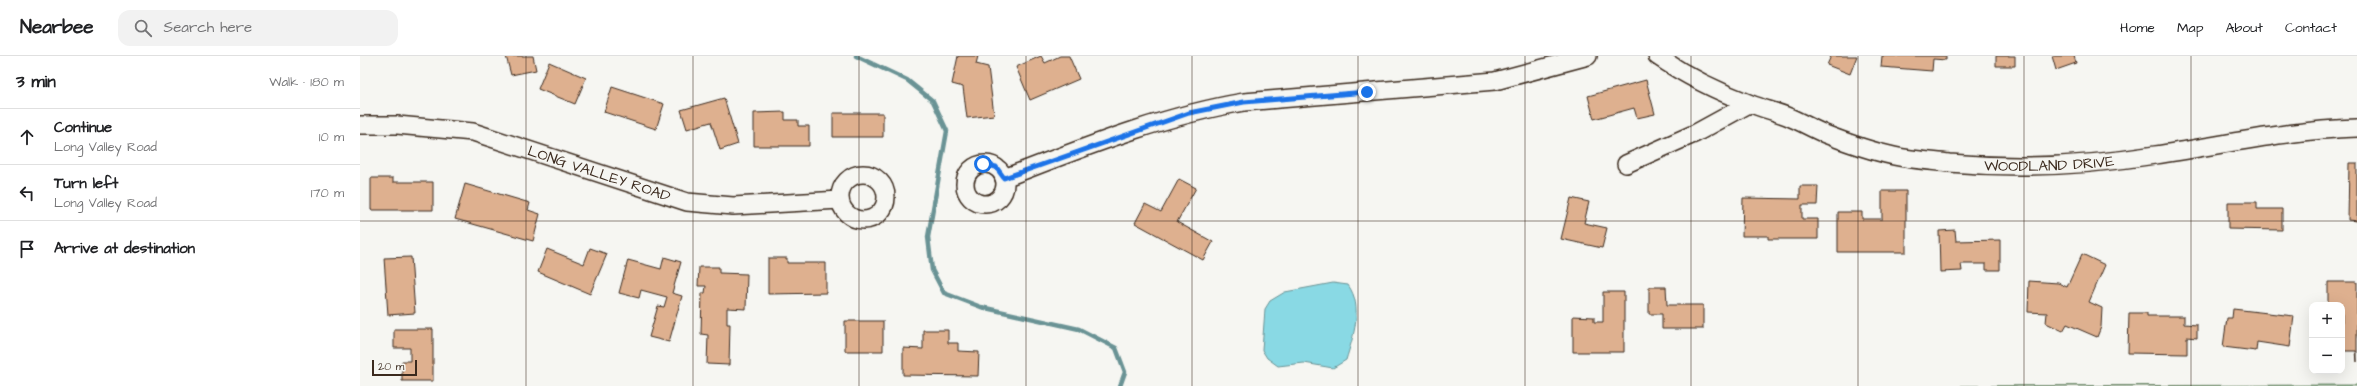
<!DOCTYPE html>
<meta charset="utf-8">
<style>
:root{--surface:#fff;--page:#f2f2f2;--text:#202124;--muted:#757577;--line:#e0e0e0}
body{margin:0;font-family:"Architects Daughter",sans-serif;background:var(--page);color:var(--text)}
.controls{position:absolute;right:12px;bottom:12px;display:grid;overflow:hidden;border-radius:8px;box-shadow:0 4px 16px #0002}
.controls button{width:36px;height:36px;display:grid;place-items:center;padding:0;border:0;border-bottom:1px solid var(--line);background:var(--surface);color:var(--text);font:20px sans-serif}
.scale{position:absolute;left:12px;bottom:10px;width:45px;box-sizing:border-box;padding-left:4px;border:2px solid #3b2a1e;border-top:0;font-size:11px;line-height:14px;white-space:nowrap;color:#3b2a1e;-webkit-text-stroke:3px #f6f6f2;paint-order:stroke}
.stop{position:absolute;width:12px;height:12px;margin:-9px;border:3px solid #1a73e8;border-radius:50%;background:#fff}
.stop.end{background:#1a73e8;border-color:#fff;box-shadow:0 1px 4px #0008}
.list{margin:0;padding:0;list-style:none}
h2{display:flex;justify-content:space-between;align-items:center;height:52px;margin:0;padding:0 16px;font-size:17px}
h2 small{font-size:13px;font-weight:400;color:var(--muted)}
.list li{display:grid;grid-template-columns:26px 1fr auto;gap:12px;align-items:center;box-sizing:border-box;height:56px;padding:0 16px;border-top:1px solid var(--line)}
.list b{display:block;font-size:15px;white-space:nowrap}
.list p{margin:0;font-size:13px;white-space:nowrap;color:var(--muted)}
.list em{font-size:13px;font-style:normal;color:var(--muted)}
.icon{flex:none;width:22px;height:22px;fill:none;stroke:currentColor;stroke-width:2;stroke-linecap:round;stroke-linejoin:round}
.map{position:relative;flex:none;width:1997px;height:330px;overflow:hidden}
header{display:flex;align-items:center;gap:24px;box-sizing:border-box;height:56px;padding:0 20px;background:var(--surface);border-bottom:1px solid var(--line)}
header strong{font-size:19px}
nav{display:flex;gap:22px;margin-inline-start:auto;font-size:14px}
.search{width:280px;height:36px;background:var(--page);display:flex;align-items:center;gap:10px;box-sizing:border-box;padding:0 14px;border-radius:12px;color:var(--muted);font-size:15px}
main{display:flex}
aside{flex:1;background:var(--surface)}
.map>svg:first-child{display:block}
.green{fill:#9be1ae;stroke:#6b8666}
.water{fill:#89d9e4;stroke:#6a9395}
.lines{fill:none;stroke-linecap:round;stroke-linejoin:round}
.stream{stroke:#6a9395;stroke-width:4.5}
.building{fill:#deb08f;stroke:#3b2a1e}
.minor-casing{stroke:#3b2a1e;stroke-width:20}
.minor{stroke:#f6f6f2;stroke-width:17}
.route{stroke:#1a73e8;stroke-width:5}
.grid{fill:none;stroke:#3b2a1e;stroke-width:1;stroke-opacity:0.55}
.labels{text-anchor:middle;stroke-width:3;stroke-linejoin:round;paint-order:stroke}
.street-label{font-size:15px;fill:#3b2a1e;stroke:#f6f6f2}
</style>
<header>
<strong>Nearbee</strong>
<div class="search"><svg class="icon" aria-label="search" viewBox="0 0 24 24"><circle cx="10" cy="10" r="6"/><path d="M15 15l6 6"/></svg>Search here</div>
<nav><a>Home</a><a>Map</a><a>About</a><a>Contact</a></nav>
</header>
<main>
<aside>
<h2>3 min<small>Walk · 180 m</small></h2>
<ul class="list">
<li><svg class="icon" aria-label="ahead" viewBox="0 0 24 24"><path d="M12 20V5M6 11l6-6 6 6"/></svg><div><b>Continue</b><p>Long Valley Road</p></div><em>10 m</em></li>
<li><svg class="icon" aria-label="left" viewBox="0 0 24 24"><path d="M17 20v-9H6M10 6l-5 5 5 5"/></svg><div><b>Turn left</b><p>Long Valley Road</p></div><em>170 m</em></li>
<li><svg class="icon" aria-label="arrive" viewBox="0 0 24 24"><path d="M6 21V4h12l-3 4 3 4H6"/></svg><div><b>Arrive at destination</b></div></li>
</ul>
</aside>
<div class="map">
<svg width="1997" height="330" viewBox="0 0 1997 330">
<rect width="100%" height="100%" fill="#f6f6f2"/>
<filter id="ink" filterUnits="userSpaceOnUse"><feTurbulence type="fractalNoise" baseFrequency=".025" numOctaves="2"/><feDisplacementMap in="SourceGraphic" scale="8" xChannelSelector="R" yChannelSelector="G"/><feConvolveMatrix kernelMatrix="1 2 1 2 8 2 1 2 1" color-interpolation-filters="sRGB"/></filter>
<g filter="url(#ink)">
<path class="green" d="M1997 329V330H1601Z"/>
<path class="water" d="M973 227 988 229C1004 251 993 281 986 304L973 312 944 307 918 310 907 302 902 294 905 253 910 245 925 236Z"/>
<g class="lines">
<path class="stream" d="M496 0 547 24 573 45 587 75 568 181 572 214 584 237 621 251 719 273 756 292 765 316 760 330"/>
</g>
<path class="building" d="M146 0H173L176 14 151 19Z
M598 0H618L616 8 628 11 634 59 607 62 603 31 592 28Z
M681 0 685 7 700 0H709L719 23 670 44 656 11Z
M1471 0H1497L1490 18 1467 9Z
M1522 0H1586V4L1573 3 1572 15 1521 11Z
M1636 0H1655V10H1636Z
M1692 0H1714L1716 7 1696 14Z
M189 6 226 22 215 48 178 33Z
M1286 24 1295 58 1277 62 1274 52 1234 63 1228 40Z
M252 31 304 48 296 73 244 56Z
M364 42 378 88 360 94 351 66 327 73 321 54Z
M425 56V64H438V70H449V90H394V57Z
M473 57H523V81H473Z
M1989 107H1997V165L1988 164Z
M11 122H33V126H73V154H11Z
M819 123 836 132 817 166 853 186 843 204 775 167 785 148 801 156Z
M105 128 170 147 168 154 180 158 173 185 95 163Z
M1440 130H1458L1457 149H1442V163H1458V183H1408V180H1382L1383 142 1440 143Z
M1522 135H1546V196H1478V156H1502V163H1522Z
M1211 142 1229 146 1224 167 1247 172 1242 192 1201 183Z
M1868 146H1897V153H1922V174L1868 173Z
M1595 174 1596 185 1640 184V214H1626V208H1601L1602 215 1580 216 1579 175Z
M230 192 247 198 230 238 178 216 187 193 224 208Z
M1722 198 1745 209 1729 246 1742 252 1741 271 1737 281 1707 268 1703 275 1686 267 1687 257 1668 256 1669 225 1698 227 1707 231Z
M51 201 55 257 28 259 24 202Z
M304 201 321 206 312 237 322 240 309 286 289 281 298 250 304 251 307 241 281 234 279 242 259 237 268 204 301 213Z
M408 202H427V207H466V237L408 238Z
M339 211H359V217L387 218 386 253 367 252V268H370L369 309 347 308 348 279 341 278 342 237H345L346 230H338Z
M1968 226H1997V306L1996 295H1984V307H1982V249H1968Z
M1289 231H1306L1307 249H1343V273H1302V258H1289Z
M1243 236H1264V296H1213V260L1234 261V266H1243Z
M1873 253 1934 260 1930 291 1897 286 1896 295 1863 291 1867 262H1872Z
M1769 257H1787V260H1824V268L1837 269V282L1827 281V298L1768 297Z
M485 265H523V295H485Z
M34 273H73V325H42V305H50V292H34Z
M563 274H588V287H598V295L619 296 618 320 543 319V292L563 293Z"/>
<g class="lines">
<g class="minor-casing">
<g id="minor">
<path id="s1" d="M1297 0C1326 20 1359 36 1391 48 1404 53 1417 56 1429 61 1441 66 1453 73 1465 78 1488 87 1511 95 1534 100 1552 104 1571 105 1589 107 1658 113 1727 110 1795 99 1863 89 1928 74 1997 72"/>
<path id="s2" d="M0 69H37L113 76 327 146 373 150 480 144"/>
<circle cx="625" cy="128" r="20"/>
<path d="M1266 108 1336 77 1389 48"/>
<circle cx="503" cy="141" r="23"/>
<path d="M644 122C723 92 801 60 884 46L1135 25 1228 0"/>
</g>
</g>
<use href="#minor" class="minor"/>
</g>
</g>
<g class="lines" filter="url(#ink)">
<path class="route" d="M623 108 636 111 644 122 829 57 884 46 1007 36"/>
</g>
<path class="grid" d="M166 0V330M333 0V330M499 0V330M666 0V330M832 0V330M998 0V330M1165 0V330M1331 0V330M1498 0V330M1664 0V330M1831 0V330M0 165H1997"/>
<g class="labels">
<g class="street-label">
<text dy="5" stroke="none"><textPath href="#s1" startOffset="414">WOODLAND DRIVE</textPath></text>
<text dy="5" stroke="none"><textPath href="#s2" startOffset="246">LONG VALLEY ROAD</textPath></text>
</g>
</g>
</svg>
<div class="controls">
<button>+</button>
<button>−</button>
</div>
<div class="scale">20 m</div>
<div class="stop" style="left:623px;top:108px"></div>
<div class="stop end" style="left:1007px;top:36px"></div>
</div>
</main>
